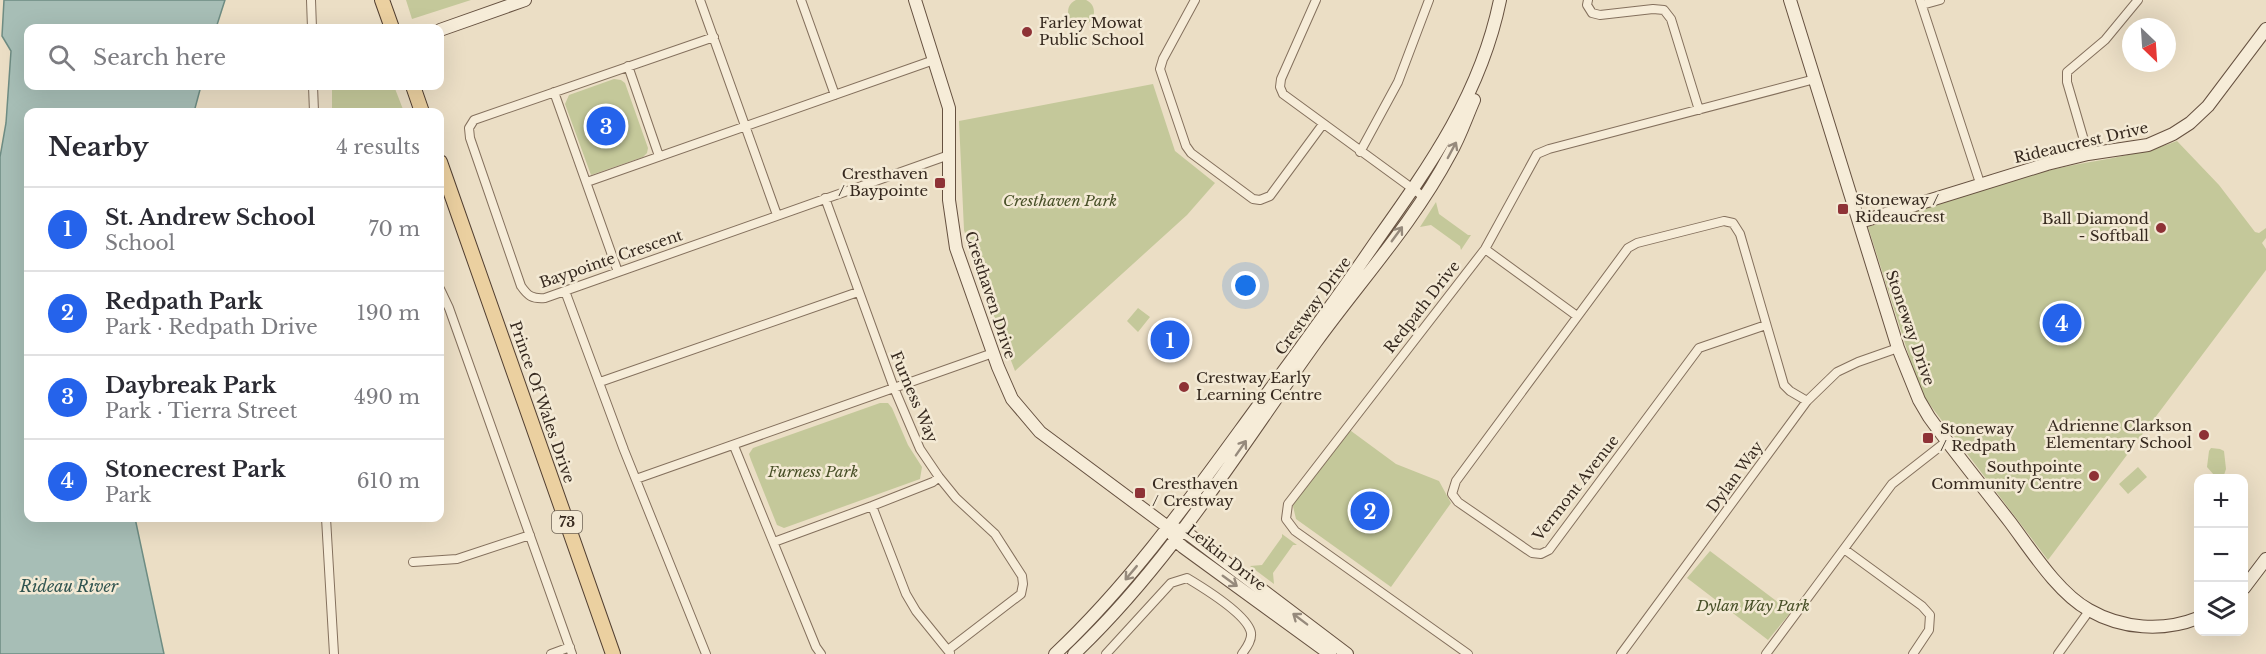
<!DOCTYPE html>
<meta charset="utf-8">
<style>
:root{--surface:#fff;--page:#f2f2f3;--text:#2b2b33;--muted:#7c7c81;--line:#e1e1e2;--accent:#2563eb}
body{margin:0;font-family:"Libre Baskerville",serif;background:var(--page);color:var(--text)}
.controls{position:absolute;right:18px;bottom:18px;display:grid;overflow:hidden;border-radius:12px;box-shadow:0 6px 24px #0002}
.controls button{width:54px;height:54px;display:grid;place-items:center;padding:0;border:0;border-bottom:2px solid var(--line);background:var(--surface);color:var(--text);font:30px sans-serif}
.compass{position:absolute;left:2122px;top:18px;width:54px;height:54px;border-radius:50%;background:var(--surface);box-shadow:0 6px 24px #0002;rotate:155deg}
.you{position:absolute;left:1246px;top:286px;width:21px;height:21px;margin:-15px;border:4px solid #fff;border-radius:50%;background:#1a73e8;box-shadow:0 0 0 9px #1a73e833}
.badge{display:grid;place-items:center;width:39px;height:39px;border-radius:50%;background:var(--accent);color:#fff;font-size:20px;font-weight:700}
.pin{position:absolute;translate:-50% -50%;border:3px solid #fff;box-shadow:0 2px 6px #0006}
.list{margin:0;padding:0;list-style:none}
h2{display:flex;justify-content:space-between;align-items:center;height:78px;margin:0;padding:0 24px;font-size:26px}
h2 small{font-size:20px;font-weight:400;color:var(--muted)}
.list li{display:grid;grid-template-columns:39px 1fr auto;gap:18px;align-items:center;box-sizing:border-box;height:84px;padding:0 24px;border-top:2px solid var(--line)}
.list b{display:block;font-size:22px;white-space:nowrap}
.list p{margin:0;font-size:20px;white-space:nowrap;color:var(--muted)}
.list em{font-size:20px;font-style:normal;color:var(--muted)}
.icon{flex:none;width:33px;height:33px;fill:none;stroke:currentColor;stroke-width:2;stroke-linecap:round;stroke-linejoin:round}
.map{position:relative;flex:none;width:2266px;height:654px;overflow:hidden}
.search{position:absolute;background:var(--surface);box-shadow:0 6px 24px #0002;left:24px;top:24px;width:420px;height:66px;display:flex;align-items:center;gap:15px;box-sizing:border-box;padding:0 21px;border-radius:12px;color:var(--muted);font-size:22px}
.panel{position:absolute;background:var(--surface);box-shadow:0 6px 24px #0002;left:24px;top:108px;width:420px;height:414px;border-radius:12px}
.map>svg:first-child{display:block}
.green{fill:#c4c89a}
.water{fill:#a7beb6;stroke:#6e8c83;stroke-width:1.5}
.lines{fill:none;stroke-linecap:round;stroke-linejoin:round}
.street-casing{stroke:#84705d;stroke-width:10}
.secondary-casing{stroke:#665140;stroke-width:14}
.primary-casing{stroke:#523f31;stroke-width:16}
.street{stroke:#f6ecd8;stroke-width:8}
.secondary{stroke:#f6ecd8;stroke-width:12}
.primary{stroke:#ebd0a0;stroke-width:14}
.oneway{stroke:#968a7c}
.poi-dot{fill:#8e3236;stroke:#f3e9d4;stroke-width:2}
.labels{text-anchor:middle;stroke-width:5;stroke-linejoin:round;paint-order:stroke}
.shield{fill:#f3e9d4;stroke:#6f6355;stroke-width:1.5}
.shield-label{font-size:14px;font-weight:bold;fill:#36291f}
.poi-label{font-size:15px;fill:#36291f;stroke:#f3e9d4;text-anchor:start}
.street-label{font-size:15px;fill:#36291f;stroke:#f3e9d4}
.park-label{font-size:15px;font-style:italic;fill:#485028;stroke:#f3e9d4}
.water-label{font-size:16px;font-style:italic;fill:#305450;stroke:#f3e9d4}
</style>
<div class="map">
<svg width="2266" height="654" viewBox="0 0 2266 654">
<rect width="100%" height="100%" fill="#ebdec5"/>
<path class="green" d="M1068 12a13 13 0 1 1 26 0a13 13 0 1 1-26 0Z
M406 0H471L412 19Z
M614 79 621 80 625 83 648 148 647 153 643 157 591 175 565 104 569 95Z
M1153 84 1175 151 1215 183 1187 215 1015 371 975 266 964 230 959 121Z
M332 86H394L404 112H332Z
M2177 141 2219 185 2255 232 2259 233 2266 228V238L2262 243 2266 249V270L2048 560 1924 397 1915 375 1868 227C1926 209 1984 187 2043 172 2087 160 2134 158 2177 141Z
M1436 202 1439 214 1468 235H1471L1461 250 1460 246 1431 225 1420 227Z
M1138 308 1150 317 1138 332 1127 321Z
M880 403H888L892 408 908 445 922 467 920 479 784 528 777 525 751 460 749 454 753 448Z
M1347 428 1396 464 1439 481 1451 503 1391 587 1296 519 1292 502Z
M2211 448 2220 449 2224 451 2226 469 2224 475H2214L2207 467 2209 451Z
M2138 467 2147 477 2128 494 2119 484Z
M1282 534 1297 545H1293L1273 573 1274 584 1250 566 1262 565 1282 537Z
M1710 551 1791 612 1768 640 1687 578Z"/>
<path class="water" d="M4 0H225L216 28H28V86H201L194 112H28V518H135L164 654H0V157L6 123 11 51 2 36Z"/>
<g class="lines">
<g class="street-casing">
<path id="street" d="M311 0 312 28
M700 0 777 215
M801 0 835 95
M1195 0 1163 59 1160 69 1186 146 1191 153 1253 199 1260 200 1270 196 1323 124
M1316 0 1281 79 1280 87 1283 94 1424 197
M1588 0 1587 5 1592 13 1600 15 1653 9 1664 10 1671 19 1699 110
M1920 0 1980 183
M1922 5 1940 0
M714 37 474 120 469 128 470 138 521 286C528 296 532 299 545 298L949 155
M628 66 659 156
M313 86 314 112
M554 92 618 272
M1360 152 1398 82 1429 0
M2088 154 2067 82V72L2105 40 2138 0
M587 182 934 60
M825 198 894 388 920 449 939 477 956 498 995 534 1022 576 1023 584 1021 594 948 650
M1485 249 1577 316
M440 289 449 308 572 654
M565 291 624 450 706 654
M1766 325 1699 348 1549 550 1541 554 1532 553 1458 502 1452 494 1456 481 1628 248 1637 243 1724 221 1733 223 1740 234 1784 385 1790 391 1807 401
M600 382 858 292
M734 446 816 647 821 654
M636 479 993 353
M872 506 906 594 916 611 950 653
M326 518 334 654
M774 542 872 506 933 482 939 477
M1844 549 1922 606 1930 615 1929 630 1913 654
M413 562 457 559 530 535
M551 654 570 647
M1106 654 1171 583 1187 578C1202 587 1248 615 1251 633 1252 641 1246 648 1242 654
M1468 654 1295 531 1286 519 1288 504 1485 249 1537 154 1549 149 1815 79
M1621 654 1807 401 1837 372 1858 362 1898 348
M1766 654 1892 484 1947 441
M2058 654 2089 611"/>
</g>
<g class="secondary-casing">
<path id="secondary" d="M915 0 949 108V200L956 248 998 367 1012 399 1040 432 1169 528 1176 541 1183 547 1330 654
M1790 0 1898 348 1919 400 1929 417C1955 453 1983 487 2010 522 2031 550 2058 593 2089 610 2122 629 2163 632 2198 618
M440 30 525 0
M1860 222 2047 164 2088 154 2148 145 2173 134 2190 123 2208 106 2266 29
M1176 529 1183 531 1191 536 1347 654
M2244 588 2266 559
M1055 654C1138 576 1202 482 1269 391 1306 341 1342 291 1377 240 1431 164 1481 93 1500 0
M1074 654C1170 563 1239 449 1316 342 1361 280 1414 222 1450 154 1460 137 1466 118 1474 100"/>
</g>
<g class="primary-casing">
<path id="primary" d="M382 0 392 28
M413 86 422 112
M440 162 613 654"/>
</g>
<use href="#street" class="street"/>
<use href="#secondary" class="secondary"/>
<use href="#primary" class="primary"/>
</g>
<defs><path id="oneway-shaft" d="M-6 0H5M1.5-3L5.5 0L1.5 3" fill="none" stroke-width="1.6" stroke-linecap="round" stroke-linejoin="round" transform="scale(1.5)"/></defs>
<g class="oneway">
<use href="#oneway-shaft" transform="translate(1452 150) rotate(-62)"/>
<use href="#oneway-shaft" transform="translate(1397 234) rotate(-54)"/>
<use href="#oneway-shaft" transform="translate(1241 448) rotate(-55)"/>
<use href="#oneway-shaft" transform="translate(1131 573) rotate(130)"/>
<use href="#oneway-shaft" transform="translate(1230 581) rotate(36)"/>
<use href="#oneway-shaft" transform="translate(1300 619) rotate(-143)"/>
</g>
<g class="poi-dot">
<circle cx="1027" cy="32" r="6"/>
<rect x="934" y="177" width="12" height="12" rx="3"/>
<rect x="1837" y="203" width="12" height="12" rx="3"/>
<circle cx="2161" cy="228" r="6"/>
<circle cx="1184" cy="387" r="6"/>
<circle cx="2204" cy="435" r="6"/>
<rect x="1922" y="432" width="12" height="12" rx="3"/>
<circle cx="2094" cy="476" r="6"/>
<rect x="1134" y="487" width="12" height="12" rx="3"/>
</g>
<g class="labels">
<rect class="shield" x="552" y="511" width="30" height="22" rx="4.5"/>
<g class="shield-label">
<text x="567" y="527">73</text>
</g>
<g class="poi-label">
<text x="1039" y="28">Farley Mowat<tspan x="1039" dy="17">Public School</tspan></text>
<text x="928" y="179" text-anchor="end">Cresthaven<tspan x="928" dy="17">/ Baypointe</tspan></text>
<text x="1855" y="205">Stoneway /<tspan x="1855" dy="17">Rideaucrest</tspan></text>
<text x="2149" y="224" text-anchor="end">Ball Diamond<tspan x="2149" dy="17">- Softball</tspan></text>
<text x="1196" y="383">Crestway Early<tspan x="1196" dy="17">Learning Centre</tspan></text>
<text x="2192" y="431" text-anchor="end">Adrienne Clarkson<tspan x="2192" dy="17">Elementary School</tspan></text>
<text x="1940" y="434">Stoneway<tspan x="1940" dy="17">/ Redpath</tspan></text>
<text x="2082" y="472" text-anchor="end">Southpointe<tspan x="2082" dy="17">Community Centre</tspan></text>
<text x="1152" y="489">Cresthaven<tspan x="1152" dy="17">/ Crestway</tspan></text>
</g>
<g class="street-label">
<text transform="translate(2081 143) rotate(-13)" y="5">Rideaucrest Drive</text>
<text transform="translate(611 259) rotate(-19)" y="5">Baypointe Crescent</text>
<text transform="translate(990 295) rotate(72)" y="5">Cresthaven Drive</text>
<text transform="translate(1313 306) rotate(-54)" y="5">Crestway Drive</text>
<text transform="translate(1422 307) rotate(-52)" y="5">Redpath Drive</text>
<text transform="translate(1910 328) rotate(71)" y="5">Stoneway Drive</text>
<text transform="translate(914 397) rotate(67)" y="5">Furness Way</text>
<text transform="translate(542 402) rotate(71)" y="5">Prince Of Wales Drive</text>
<text transform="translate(1735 477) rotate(-54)" y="5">Dylan Way</text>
<text transform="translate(1576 488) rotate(-52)" y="5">Vermont Avenue</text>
<text transform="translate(1226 558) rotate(38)" y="5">Leikin Drive</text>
</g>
<g class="park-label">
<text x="1060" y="206">Cresthaven Park</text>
<text x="813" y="477">Furness Park</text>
<text x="1753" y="611">Dylan Way Park</text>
</g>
<g class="water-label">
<text x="69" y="592">Rideau River</text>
</g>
</g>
</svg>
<div class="controls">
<button>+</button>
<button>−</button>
<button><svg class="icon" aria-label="layers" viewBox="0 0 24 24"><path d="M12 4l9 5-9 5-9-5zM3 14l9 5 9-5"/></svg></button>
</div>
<svg class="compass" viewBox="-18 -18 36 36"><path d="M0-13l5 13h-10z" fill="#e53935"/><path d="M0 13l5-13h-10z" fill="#7c7c81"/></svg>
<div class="you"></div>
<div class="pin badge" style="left:1170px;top:340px">1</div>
<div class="pin badge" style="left:1370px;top:511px">2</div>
<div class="pin badge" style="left:606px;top:126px">3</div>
<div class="pin badge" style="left:2062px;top:323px">4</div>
<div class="search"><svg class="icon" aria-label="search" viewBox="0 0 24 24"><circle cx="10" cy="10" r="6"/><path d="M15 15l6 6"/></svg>Search here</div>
<section class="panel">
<h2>Nearby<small>4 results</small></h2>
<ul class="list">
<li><span class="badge">1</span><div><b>St. Andrew School</b><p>School</p></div><em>70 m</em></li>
<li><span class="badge">2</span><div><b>Redpath Park</b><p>Park · Redpath Drive</p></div><em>190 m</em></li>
<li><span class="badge">3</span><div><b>Daybreak Park</b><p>Park · Tierra Street</p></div><em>490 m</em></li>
<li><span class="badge">4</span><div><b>Stonecrest Park</b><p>Park</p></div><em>610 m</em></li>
</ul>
</section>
</div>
